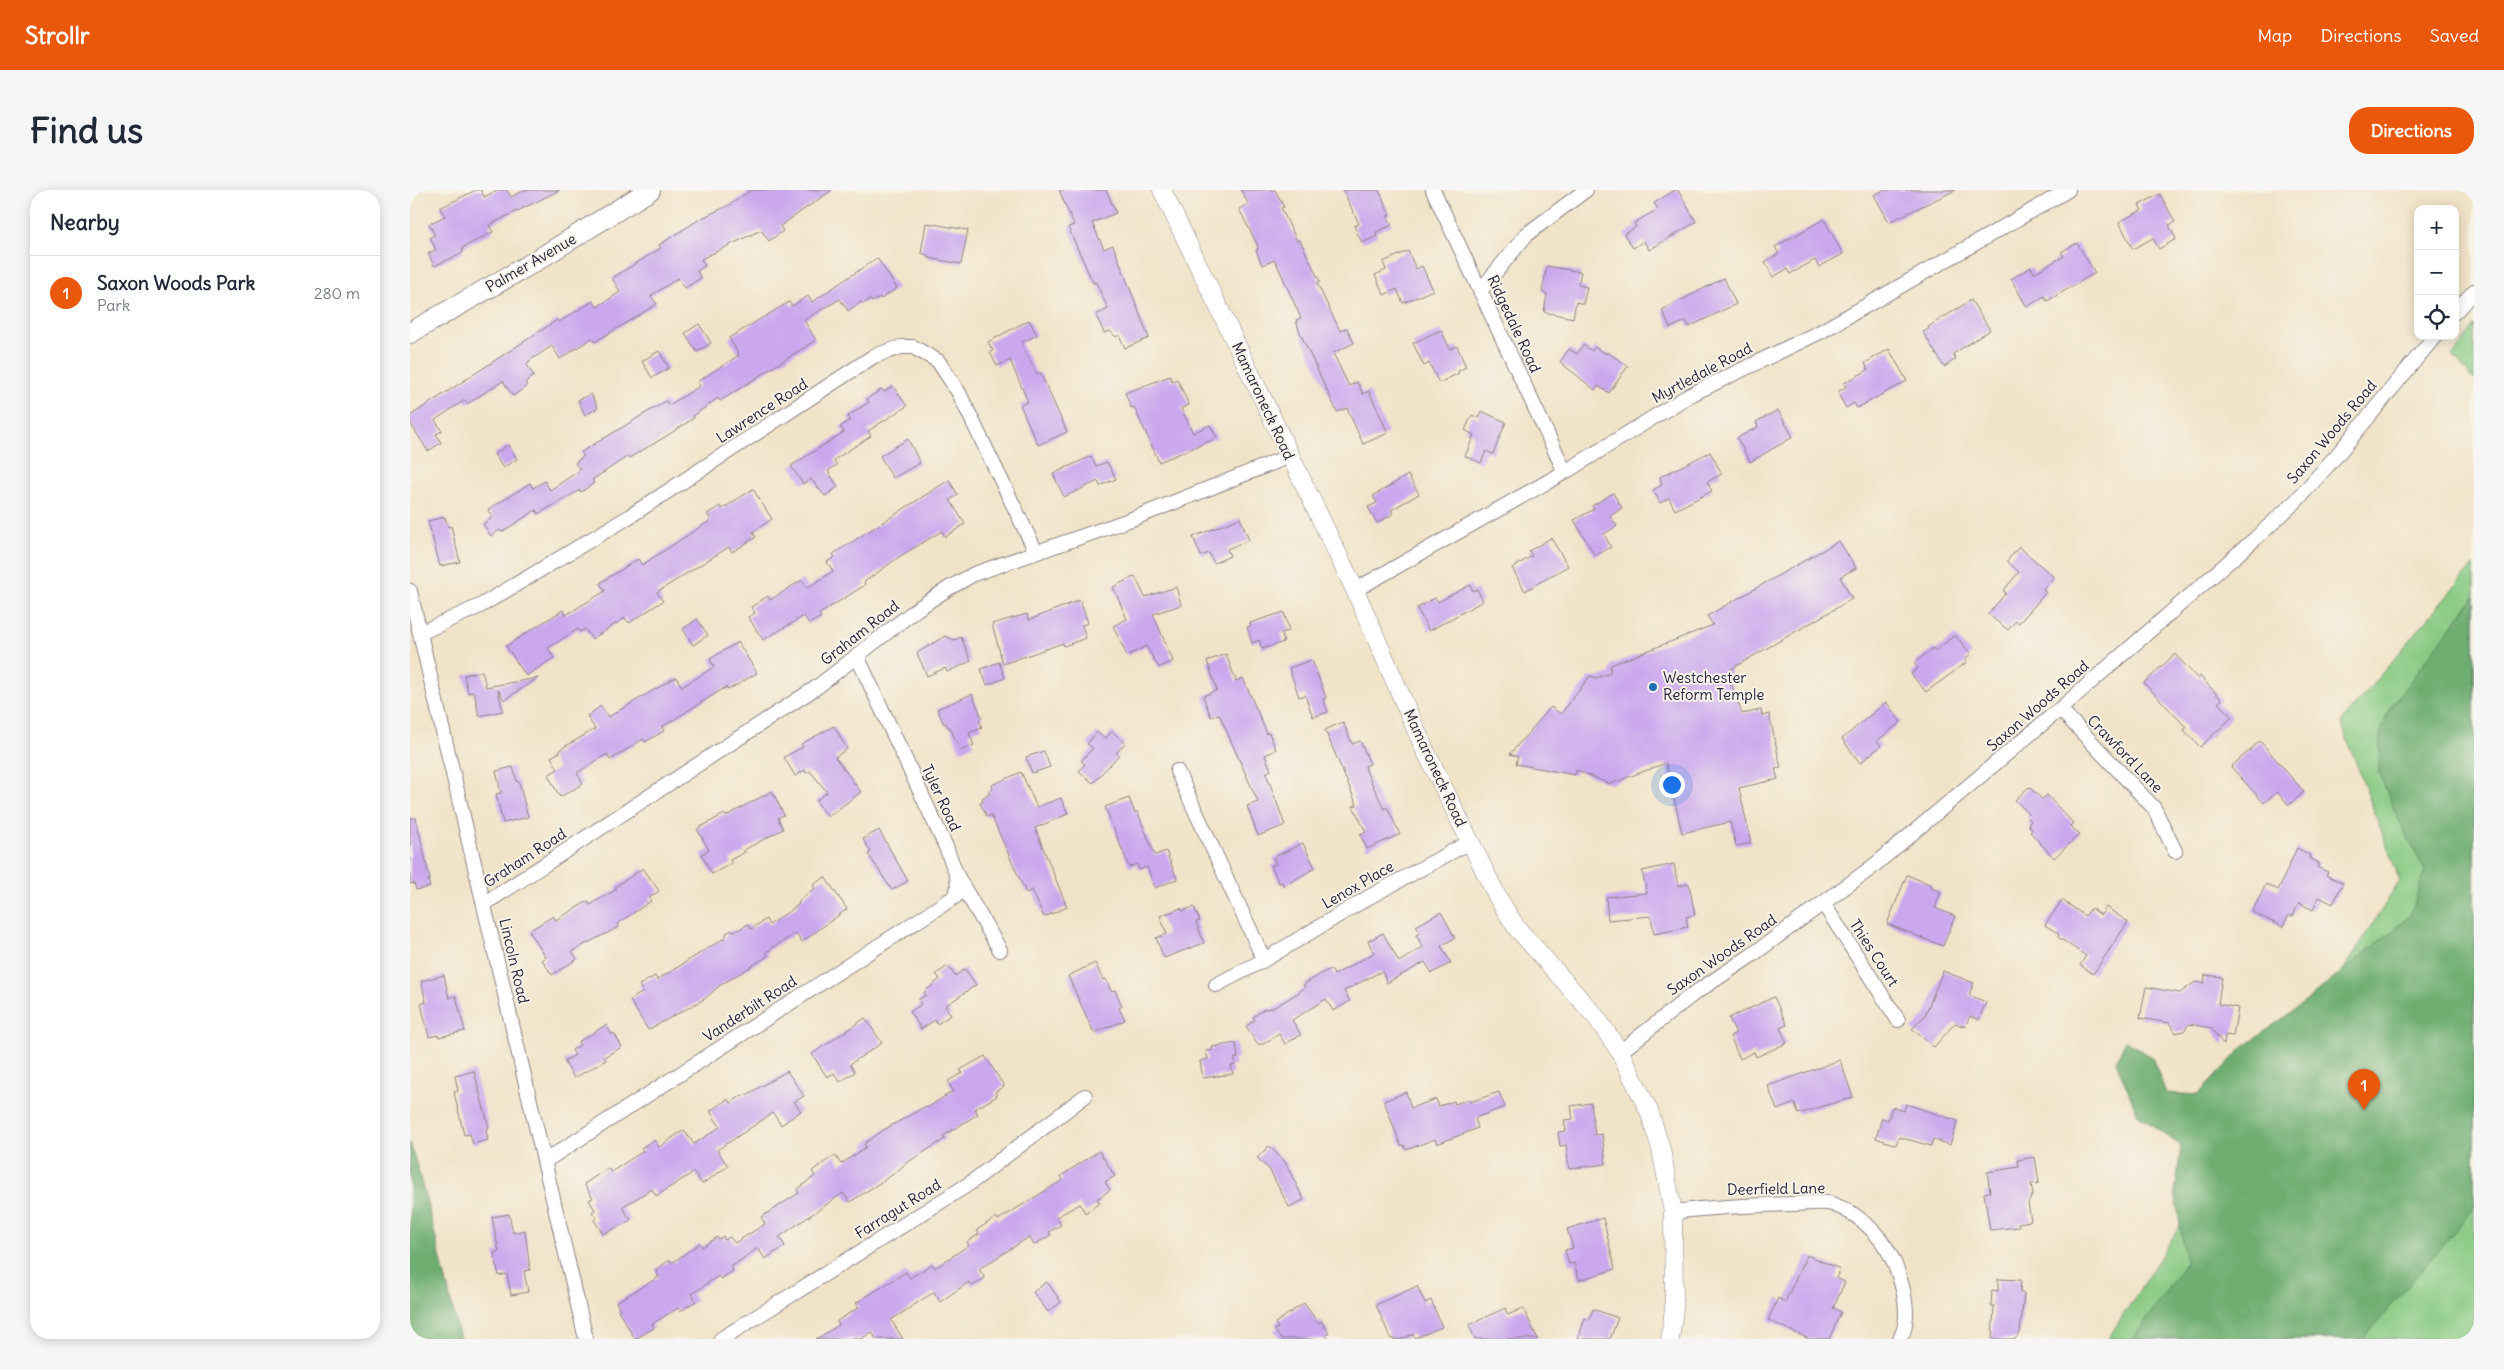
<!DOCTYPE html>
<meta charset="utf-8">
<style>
:root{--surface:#fff;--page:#f6f6f7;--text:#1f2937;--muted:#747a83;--line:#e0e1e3;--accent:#ea580c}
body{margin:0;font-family:Delius,sans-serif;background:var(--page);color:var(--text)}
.controls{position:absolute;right:15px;top:15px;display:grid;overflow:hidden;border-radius:10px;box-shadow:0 2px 12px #0003}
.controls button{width:45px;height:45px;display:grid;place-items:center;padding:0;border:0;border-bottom:1px solid var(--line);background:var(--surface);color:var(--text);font:25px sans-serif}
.you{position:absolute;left:1261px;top:594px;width:18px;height:18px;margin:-12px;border:4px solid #fff;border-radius:50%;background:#1a73e8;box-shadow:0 0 0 8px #1a73e833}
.badge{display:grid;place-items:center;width:32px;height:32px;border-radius:50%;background:var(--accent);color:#fff;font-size:16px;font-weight:700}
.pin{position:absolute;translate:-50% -41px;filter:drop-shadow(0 1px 2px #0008)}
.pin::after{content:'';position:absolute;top:26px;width:18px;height:15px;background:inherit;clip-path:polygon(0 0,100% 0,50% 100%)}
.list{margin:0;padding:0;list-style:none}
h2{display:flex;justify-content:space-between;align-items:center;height:65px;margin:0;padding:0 20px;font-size:21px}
h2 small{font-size:16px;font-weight:400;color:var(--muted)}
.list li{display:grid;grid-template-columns:32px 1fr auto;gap:15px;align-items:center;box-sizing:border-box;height:75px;padding:0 20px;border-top:1px solid var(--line)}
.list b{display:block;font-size:19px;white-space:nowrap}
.list p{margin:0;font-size:16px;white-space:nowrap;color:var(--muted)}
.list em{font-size:16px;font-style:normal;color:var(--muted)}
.icon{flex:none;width:28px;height:28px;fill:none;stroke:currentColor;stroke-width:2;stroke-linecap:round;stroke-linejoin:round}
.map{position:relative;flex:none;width:2064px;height:1149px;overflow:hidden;border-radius:20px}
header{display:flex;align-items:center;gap:30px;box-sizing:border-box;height:70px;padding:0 25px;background:var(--accent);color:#fff}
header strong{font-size:24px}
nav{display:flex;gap:28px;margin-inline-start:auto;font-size:18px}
.intro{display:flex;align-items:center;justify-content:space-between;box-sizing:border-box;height:120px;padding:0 30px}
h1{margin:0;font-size:35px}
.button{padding:12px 22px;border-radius:20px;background:var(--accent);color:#fff;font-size:18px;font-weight:700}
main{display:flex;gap:30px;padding:0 30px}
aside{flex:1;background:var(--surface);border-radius:20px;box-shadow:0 2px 12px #0003}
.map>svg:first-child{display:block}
.green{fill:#88ca83;stroke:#55765f}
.forest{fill:#6eae71;stroke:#486856}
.building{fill:#cba7ee}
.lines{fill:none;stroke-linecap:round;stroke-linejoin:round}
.minor-casing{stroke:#8a8282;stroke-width:16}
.tertiary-casing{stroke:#8a8282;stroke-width:19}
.secondary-casing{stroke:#8a8282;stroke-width:22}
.minor{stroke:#fff;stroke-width:14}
.tertiary{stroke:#fff;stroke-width:18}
.secondary{stroke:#fff;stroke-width:20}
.poi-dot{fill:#1f6fb2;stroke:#f7f3e8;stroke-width:2}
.labels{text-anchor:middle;stroke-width:4;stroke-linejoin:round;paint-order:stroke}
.street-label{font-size:15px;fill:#22223b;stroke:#f7f3e8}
.poi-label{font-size:15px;fill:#22223b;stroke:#f7f3e8;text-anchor:start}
</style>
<header>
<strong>Strollr</strong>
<nav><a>Map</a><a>Directions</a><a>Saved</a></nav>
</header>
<div class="intro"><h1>Find us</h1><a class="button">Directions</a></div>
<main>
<aside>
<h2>Nearby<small></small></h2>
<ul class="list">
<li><span class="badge">1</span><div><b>Saxon Woods Park</b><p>Park</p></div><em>280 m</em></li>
</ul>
</aside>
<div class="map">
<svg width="2064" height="1149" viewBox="0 0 2064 1149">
<rect width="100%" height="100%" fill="#f7f3e8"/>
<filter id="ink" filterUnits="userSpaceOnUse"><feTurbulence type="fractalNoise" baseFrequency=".02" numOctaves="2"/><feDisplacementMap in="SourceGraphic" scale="10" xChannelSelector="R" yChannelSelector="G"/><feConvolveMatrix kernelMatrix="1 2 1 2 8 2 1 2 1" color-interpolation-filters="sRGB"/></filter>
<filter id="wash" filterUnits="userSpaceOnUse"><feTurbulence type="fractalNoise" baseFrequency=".0096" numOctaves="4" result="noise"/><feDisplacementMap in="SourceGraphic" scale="20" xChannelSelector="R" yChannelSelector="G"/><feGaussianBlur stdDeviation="1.12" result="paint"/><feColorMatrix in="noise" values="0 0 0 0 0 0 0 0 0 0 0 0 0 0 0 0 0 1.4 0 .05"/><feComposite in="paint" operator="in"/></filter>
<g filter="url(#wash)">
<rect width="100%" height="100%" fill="#f1e3c8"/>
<path class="green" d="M2064 135V190L2043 166Z
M2064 374V1149H1698L1990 691 1931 532Z"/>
<path class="forest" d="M2064 407V1018L1953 1149H1723L1776 1072 1765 1003 1771 956 1728 925 1706 872 1715 851 1742 867 1756 903 1788 905 1831 859 1896 811 2000 726 2015 681 1988 628 1969 583 1970 544 1979 519Z
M0 952 17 1012 50 1149H0Z"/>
<g id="blocks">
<path class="building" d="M66 0H71L74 7 88 0H97L101 7 115 0H150L79 35 83 42 52 58 53 62 51 64 24 76 18 63 26 60 20 47 25 45 19 34 35 26 30 18Z
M341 0H422L370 36 373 41 359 51 351 40 291 69 295 76 287 81 291 88 275 98 268 88 241 106 247 114 185 152 182 148 150 169 142 156 119 171 117 175 124 186 115 192 117 196 103 206 93 191 57 214 55 210 25 230 32 241 26 244 31 253 18 261 0 233V226L147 130 149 132 183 111 187 117 210 102 202 88 251 58 249 55 290 29 321 14Z
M649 0H696L706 23 682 33 694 59 703 55 739 148 715 158 709 145 706 147 700 141 694 143 686 125 698 119 686 92 683 93 658 37 664 35Z
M831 0H865L874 17 871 18 887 51 890 50 910 92 907 93 930 141 937 138 944 153 923 163 939 196 947 192 953 204 959 201 978 243 953 254 937 218 927 222 890 143 886 130 891 128 865 70 852 75 846 60 848 59 847 54 829 19 838 14Z
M933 0H969L980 25 977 26 982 35 966 42 967 46 952 53 944 36 949 34Z
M1265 0H1268L1286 32 1239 60 1234 51 1223 58 1214 44 1226 37 1224 33 1248 19 1244 13Z
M1474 0H1546L1479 32 1464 5Z
M1750 4 1765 32 1759 35 1766 49 1749 59 1743 48 1723 59 1709 32 1732 20 1729 15Z
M1414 29 1433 64 1409 77 1405 70 1380 84 1377 79 1363 87 1355 72 1369 64 1365 57Z
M516 33 558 40 551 74 518 68V65L511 63Z
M1667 53 1685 83 1637 111 1634 106 1617 117 1601 89 1621 77 1624 83 1654 66 1651 62Z
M998 61 1006 79 1012 76 1023 100 993 113 987 99 974 105 965 85 976 80 973 72Z
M467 68 487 98 471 109 470 107 462 112 460 109 453 114 451 112 438 121 430 109 394 130 406 150 310 211 308 208 283 226 284 228 255 247 219 268 218 266 182 290 184 293 171 302 170 300 128 324 126 320 92 342 90 340 81 346 73 334 83 327 78 320 120 293 123 298 135 291 140 300 170 280 165 273 174 266 171 262 256 211 259 215 290 196 287 192 329 165 319 148 379 112 382 116 398 106 402 112Z
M1137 76 1171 82 1168 95 1177 97 1173 114 1166 112 1163 128 1134 122 1137 104 1132 102Z
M1314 88 1326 114 1279 137 1276 131 1260 138 1252 120Z
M1561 110 1580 140 1543 164 1546 169 1534 177 1513 142 1519 139 1518 137Z
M619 130 627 145 611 153 627 184 630 182 657 242 628 255 610 215 618 212 600 170 587 176 580 162 583 161 578 152Z
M289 134 301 153 287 162 275 143Z
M1031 140 1040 159 1047 156 1056 177 1048 181 1049 183 1029 193 1019 173 1014 176 1003 153Z
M1173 155 1182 161 1185 157 1196 164 1197 162 1218 176 1199 203 1188 196 1185 200 1150 172 1159 159 1167 164Z
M1479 159 1497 191 1447 218 1444 213 1436 218 1427 202 1436 197 1434 193 1458 180 1455 173Z
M249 161 259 178 242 188 232 171Z
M760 186 762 191 767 189 779 215 771 218 783 243 800 235 807 248 749 272 724 217 721 218 715 203Z
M483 196 497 216 458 241 461 246 424 270 427 275 418 281 428 297 415 306 401 289 393 294 381 276 434 242 430 237 440 230 438 226 459 212 457 209 472 199 474 202Z
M181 204 188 218 175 225 168 210Z
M1368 220 1383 247 1340 272 1327 248 1348 237 1346 232Z
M1071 221 1096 232 1083 264 1076 261 1071 273 1055 266 1064 245 1055 240 1062 225 1068 228Z
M498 249 510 273 483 288 470 266Z
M98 255 107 269 93 278 84 264Z
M1300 262 1312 284 1297 292 1302 301 1265 320 1259 308 1250 313 1243 300 1252 295 1250 287Z
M681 266 686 276 697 272 706 289 690 296 688 291 654 307 643 284Z
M998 285 1009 304 981 320 983 324 967 333 958 317 967 313 963 306Z
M539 290 548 305 540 310 555 334 535 347 532 341 492 365 454 392 455 395 409 424 411 427 399 434 394 426 353 450 338 427 345 423 341 417 358 406 360 410 392 390 397 398 423 381 417 372 425 367 423 364Z
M343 299 362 329 343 342 346 347 322 362 319 357 247 402 253 411 219 433 215 428 182 449 175 439 170 442 168 439 138 458 144 468 116 486 96 456 153 420 156 425 195 401 190 393 228 369 232 375 301 330 297 324 310 316 312 319Z
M1203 303 1212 318 1200 326 1207 336 1194 344 1201 357 1185 366 1164 330 1184 319 1182 316Z
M35 327 38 337 41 336 50 372 30 376 18 331Z
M830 328 839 350 817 359 820 366 804 373 799 363 791 366 783 347Z
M1141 348 1158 376 1115 401 1102 378 1122 366 1119 361Z
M1429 351 1446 378 1430 387 1442 409 1321 479 1320 491 1332 524 1351 520 1352 526 1359 524 1371 578 1365 579 1368 589 1329 598 1341 653 1326 656 1320 632 1272 643 1256 573 1200 594 1166 580 1165 585 1106 574 1108 567 1100 564 1141 517 1151 524 1180 486 1187 488 1200 483 1201 475 1303 435 1297 426Z
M1609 357 1644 387 1633 400 1636 402 1626 414 1609 433 1606 431 1598 440 1578 424 1596 403 1593 401 1609 382 1597 371Z
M725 386 735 407 766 397 771 415 743 424 763 471 749 478 736 456 717 466 703 436 717 429 703 397Z
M1060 395 1063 401 1067 399 1073 411 1019 441 1007 418 1025 408 1028 412Z
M670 410 678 433 672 435 676 448 654 456 653 453 593 474 582 434 617 424 619 430Z
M874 422 879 441 871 443 874 452 852 459 849 450 842 453 837 437 841 436 840 433Z
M287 429 298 445 283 455 273 439Z
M1545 445 1561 464 1555 469 1557 472 1516 502 1501 484 1508 478 1504 473 1523 458 1525 461Z
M535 446 544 450 551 447 561 471 537 482 535 478 517 486 507 463Z
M328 452 347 483 318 500 316 497 252 537 254 541 235 552 233 549 200 570 197 564 167 583 173 594 150 607 138 585 148 579 141 567 150 562 149 560 185 539 177 526 191 516 198 527 266 487 272 497 304 477 300 469Z
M816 464 826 491 833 488 857 544 859 543 866 560 855 565 861 580 856 583 875 635 848 646 837 616 848 612 809 524 801 527 793 506 807 500 797 471Z
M1765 464 1788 489 1790 486 1812 510 1808 513 1822 527 1790 557 1774 540 1776 537 1734 493Z
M902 470 916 508 913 509 918 522 903 527 895 505 889 507 879 478Z
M589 472 595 488 577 495 571 479Z
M72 481 76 497 128 488 94 510 88 500 93 521 69 526 64 502 58 503 54 485Z
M562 504 572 528 569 529 572 538 559 543 564 555 550 561 540 537 538 538 536 533 534 534 527 519Z
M1476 512 1491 532 1467 551 1471 556 1450 573 1432 549Z
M933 532 942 554 950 551 960 574 955 576 957 583 974 619 977 617 990 644 957 659 950 644 956 642 943 616 947 615 915 540Z
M424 536 437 559 425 567 451 602 418 627 406 611 417 602 400 581 396 583 395 580 385 586 374 567 393 557 391 554Z
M702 541 715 553 706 563 709 565 683 593 669 581 675 574 671 571 683 558 677 554 687 542 695 549Z
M1850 551 1894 602 1879 615 1867 602 1854 613 1821 577Z
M634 561 640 577 622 583 616 567Z
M103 577 107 592H109L118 627 93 633 86 604 91 603 86 581Z
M611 582 627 617 651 608 658 624 625 638 657 717 634 727 622 700 616 703 581 625 577 627 570 613 573 612 572 608 580 604 578 601 583 599 582 595Z
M1619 597 1632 609 1637 605 1663 633 1660 636 1670 644 1644 668 1620 642 1622 640 1618 634 1621 631 1617 626 1619 624 1605 610Z
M362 601 374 625 368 628 373 639 334 660 335 662 320 670 322 673 302 684 291 664 299 660 287 639 314 624 316 626Z
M719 608 725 623 727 621 745 665 756 661 767 689 745 698 737 677 729 680 727 674 719 677 695 617Z
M0 628H6L20 690H18L20 697 6 700 4 693 0 694Z
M469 640 498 691 482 700 458 664 461 662 453 649Z
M893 653 905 678 874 696 872 692 869 693 861 676 866 674 863 668Z
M1887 658 1900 665 1899 668 1909 673 1907 677 1918 682 1916 685 1933 693 1923 714 1909 707 1903 720 1889 713 1883 726H1878L1873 737 1842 722 1856 694 1868 700Z
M1264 674 1268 696 1279 694 1285 725 1276 727 1278 737 1244 744 1241 726 1198 730 1196 707 1237 703 1232 681Z
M233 678 249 701 239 708 241 711 207 734 209 737 162 761 167 769 142 785 132 770 136 767 119 741 143 726 146 730 178 711 180 715 207 699 205 697Z
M1497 685 1522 695 1521 698 1531 702 1525 718 1545 726 1533 756 1477 734Z
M415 687 437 719 392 752 386 743 356 762 358 766 309 796 296 808 238 840 220 810 233 802 229 795 245 786 247 790 316 747V743L322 740 326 741 338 734 341 739 356 729 359 735 388 715 390 709 405 698 403 695Z
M1652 710 1675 726 1681 718 1691 725 1696 717 1718 732 1683 784 1670 775 1676 766 1648 747 1649 744 1635 735Z
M784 717 790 731 786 732 794 753 754 768 746 748 757 744 750 726 771 718 772 721Z
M1031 722 1045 748 1031 756 1041 773 1022 783 1015 772 977 793 972 781 934 801 940 811 923 821 916 809 882 830 891 845 875 854 869 844 853 854H847L836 836 845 830 843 827 854 819 863 818 888 803 895 797 893 795 914 782 921 779 924 785 964 763 958 751 973 743 989 772 1013 757 1006 745 1010 743 1006 736Z
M685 773 693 790 696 789 701 801 705 800 712 816 709 818 715 830 684 843 658 786Z
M538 776 545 786 555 779 566 795 535 816 541 825 527 834 525 830 511 839 500 822 511 814 508 810 516 805 514 802 530 789 526 784Z
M1533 781 1564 793 1559 805 1576 812 1569 830 1560 826 1555 837 1545 833 1524 857 1502 839 1515 825Z
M34 785 39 808 46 806 55 841 29 847 28 845 19 847 11 814 16 812 11 791Z
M1795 785 1812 787 1808 814 1828 818 1823 846 1815 845 1814 855 1801 838 1779 834 1774 841 1766 843 1759 833 1730 828 1736 797 1770 803 1785 792 1794 793Z
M1364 807 1377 835 1370 838 1377 853 1346 867 1344 862 1330 869 1320 846 1326 843 1319 828Z
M455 828 472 853 440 874 445 882 430 892 424 883 417 887 402 864Z
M196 835 202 845 204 843 212 857 194 867 196 870 164 888 154 871 165 865 162 860 170 855 168 852Z
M826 853 828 868H825V875L821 876 823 884 793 888 790 871 798 869 796 861 803 860 802 857Z
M575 866 594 896 585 902 587 906 565 919 568 924 533 946 535 949 495 974 485 983 440 1012 433 1003 369 1047 375 1056 355 1069 348 1058 321 1077 323 1081 311 1089 308 1086 282 1104 286 1111 270 1121 268 1118 242 1134 244 1138 225 1149 208 1120 210 1119 206 1112 249 1087 245 1080 260 1070 262 1073 290 1053 292 1057 307 1047 309 1049 313 1046 315 1050 320 1047 325 1053 355 1034 351 1027 389 1003 387 999 405 986 402 981 425 965 431 974 456 957 454 954 472 941 516 916 517 918 543 901 538 891 552 883 550 880Z
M1430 870 1443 907 1388 924 1385 913 1367 920 1358 896Z
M64 881 79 938 76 939 78 950 63 954 60 944 54 945 44 902 48 901 45 886Z
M377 881 394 906 384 912 391 921 371 935 363 923 307 960 318 976 292 994 284 982 246 1006 242 999 212 1017 221 1030 193 1044 184 1030 187 1028 182 1022 185 1020 179 1010 183 1008 174 994 198 978 201 982 233 961 231 958 244 950 249 957 274 940 284 954 310 937 300 921 318 909 321 913 332 905 333 907Z
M996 902 1001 918 1026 909 1029 916 1044 911 1045 914 1059 909 1060 912 1089 902 1095 917 1065 928 1068 938 1027 954 1025 949 996 960 994 955 991 956 974 911Z
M1181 913 1185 945 1192 944 1196 974 1159 979 1156 955 1150 956 1148 942 1156 941 1154 930 1163 929 1161 916Z
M1496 914 1548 931 1540 955 1523 949 1521 956 1489 947 1486 955 1466 948 1472 928 1478 930 1482 917 1494 921Z
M859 956 875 972 894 1010 879 1017 859 979 847 968Z
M689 961 705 986 695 992 700 1000 687 1009 690 1013 675 1023 670 1014 646 1027 651 1035 639 1042 641 1045 624 1055 619 1047 569 1079 575 1088 562 1096 559 1092 530 1112 524 1102 481 1130 493 1149H466L462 1142 451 1149H406L429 1135 427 1131 449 1117 446 1113 496 1082 500 1088 522 1074 525 1078 559 1055 557 1052 569 1044 567 1040 586 1027 588 1030 653 990 651 986Z
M1625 967 1629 993 1621 994 1623 1004 1618 1013 1621 1031 1608 1033 1609 1037 1580 1040 1574 1003 1580 1002 1577 982 1609 977 1608 970Z
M99 1024 103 1043 115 1040 120 1080 114 1081 118 1102 101 1105 97 1084 89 1086 84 1063 89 1062 82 1027Z
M1193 1028 1205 1079 1169 1090 1164 1073 1159 1074 1155 1060 1163 1058 1157 1039Z
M1397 1065 1430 1079 1426 1088 1435 1092 1423 1118 1431 1122 1419 1149H1399L1358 1130 1368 1108 1375 1112Z
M1588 1089 1611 1090 1610 1103H1614L1610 1143 1605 1149H1582L1584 1116H1581L1582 1100 1588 1101Z
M637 1092 651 1112 638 1122 623 1102Z
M1007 1096 1015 1113 1021 1110 1032 1137 1005 1148 1003 1144 992 1149H981L966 1115Z
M894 1113 908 1133 911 1131 919 1143 916 1145 919 1149H871L864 1140 868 1138 865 1133Z
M1095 1118 1098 1125 1113 1118 1128 1149H1065L1059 1135Z
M1183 1119 1208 1128 1200 1149H1168L1175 1128 1179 1130Z"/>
</g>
</g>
<g filter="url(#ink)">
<use href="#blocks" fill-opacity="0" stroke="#8a8282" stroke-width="1"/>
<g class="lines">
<g class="minor-casing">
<path id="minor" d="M1023 0 1155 282
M1070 101 1117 44 1176 0
M2045 122 2064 101
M945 400 1155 282 1278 206 1412 141 1658 0
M0 401 176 1149
M10 443 70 416 217 328 464 166 491 157H503L528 171 549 203 626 362
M447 466 536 657 547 686 590 760
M1650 519 1744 618 1765 661
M767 581 854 770
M1413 713 1488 830
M74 714 407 497 507 419 539 398 564 384 722 329 880 266
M806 795 854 770 959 707 1060 652
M1210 862 1282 805 1342 765 1461 678 1650 519 1846 348 1886 311 1927 265 2025 146
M135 971 546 706 548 697 547 686
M1263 1022C1303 1017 1343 1015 1384 1014 1396 1014 1412 1011 1422 1014 1454 1025 1478 1052 1488 1083 1495 1103 1501 1129 1490 1149
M311 1149 559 994 675 906"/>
</g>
<g class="tertiary-casing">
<path id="tertiary" d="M752 0 945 400 1014 558 1088 708 1106 737 1186 827 1210 862 1239 921 1251 959 1263 1022 1264 1118 1260 1149"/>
</g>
<g class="secondary-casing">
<path id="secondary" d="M0 143 124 72 240 0"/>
</g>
<use href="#minor" class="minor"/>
<use href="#tertiary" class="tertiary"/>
<use href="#secondary" class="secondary"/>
</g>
</g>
<circle class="poi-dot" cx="1243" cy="497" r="5"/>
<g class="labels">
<g class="street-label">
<text transform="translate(121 73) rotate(-30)" y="5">Palmer Avenue</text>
<text transform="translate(1104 134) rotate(65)" y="5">Ridgedale Road</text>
<text transform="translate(1292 183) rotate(-28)" y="5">Myrtledale Road</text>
<text transform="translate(853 211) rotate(65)" y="5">Mamaroneck Road</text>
<text transform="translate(352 221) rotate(-33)" y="5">Lawrence Road</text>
<text transform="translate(1922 242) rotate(-50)" y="5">Saxon Woods Road</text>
<text transform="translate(450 443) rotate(-38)" y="5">Graham Road</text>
<text transform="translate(1628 516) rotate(-41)" y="5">Saxon Woods Road</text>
<text transform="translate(1715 564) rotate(46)" y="5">Crawford Lane</text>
<text transform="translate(1025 578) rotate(65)" y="5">Mamaroneck Road</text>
<text transform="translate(531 608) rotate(65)" y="5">Tyler Road</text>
<text transform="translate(115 668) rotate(-33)" y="5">Graham Road</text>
<text transform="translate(948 695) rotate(-30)" y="5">Lenox Place</text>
<text transform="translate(1464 763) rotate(57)" y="5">Thies Court</text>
<text transform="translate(1312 765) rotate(-35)" y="5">Saxon Woods Road</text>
<text transform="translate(104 771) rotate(77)" y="5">Lincoln Road</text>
<text transform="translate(340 819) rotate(-33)" y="5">Vanderbilt Road</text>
<text transform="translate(1366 999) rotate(-1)" y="5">Deerfield Lane</text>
<text transform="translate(488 1019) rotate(-32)" y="5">Farragut Road</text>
</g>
<g class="poi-label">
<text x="1253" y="493">Westchester<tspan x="1253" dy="17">Reform Temple</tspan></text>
</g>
</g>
</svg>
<div class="controls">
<button>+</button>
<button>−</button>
<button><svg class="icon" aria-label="locate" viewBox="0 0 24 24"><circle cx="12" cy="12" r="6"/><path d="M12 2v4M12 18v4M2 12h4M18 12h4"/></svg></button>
</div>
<div class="you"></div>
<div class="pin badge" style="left:1954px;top:920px">1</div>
</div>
</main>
